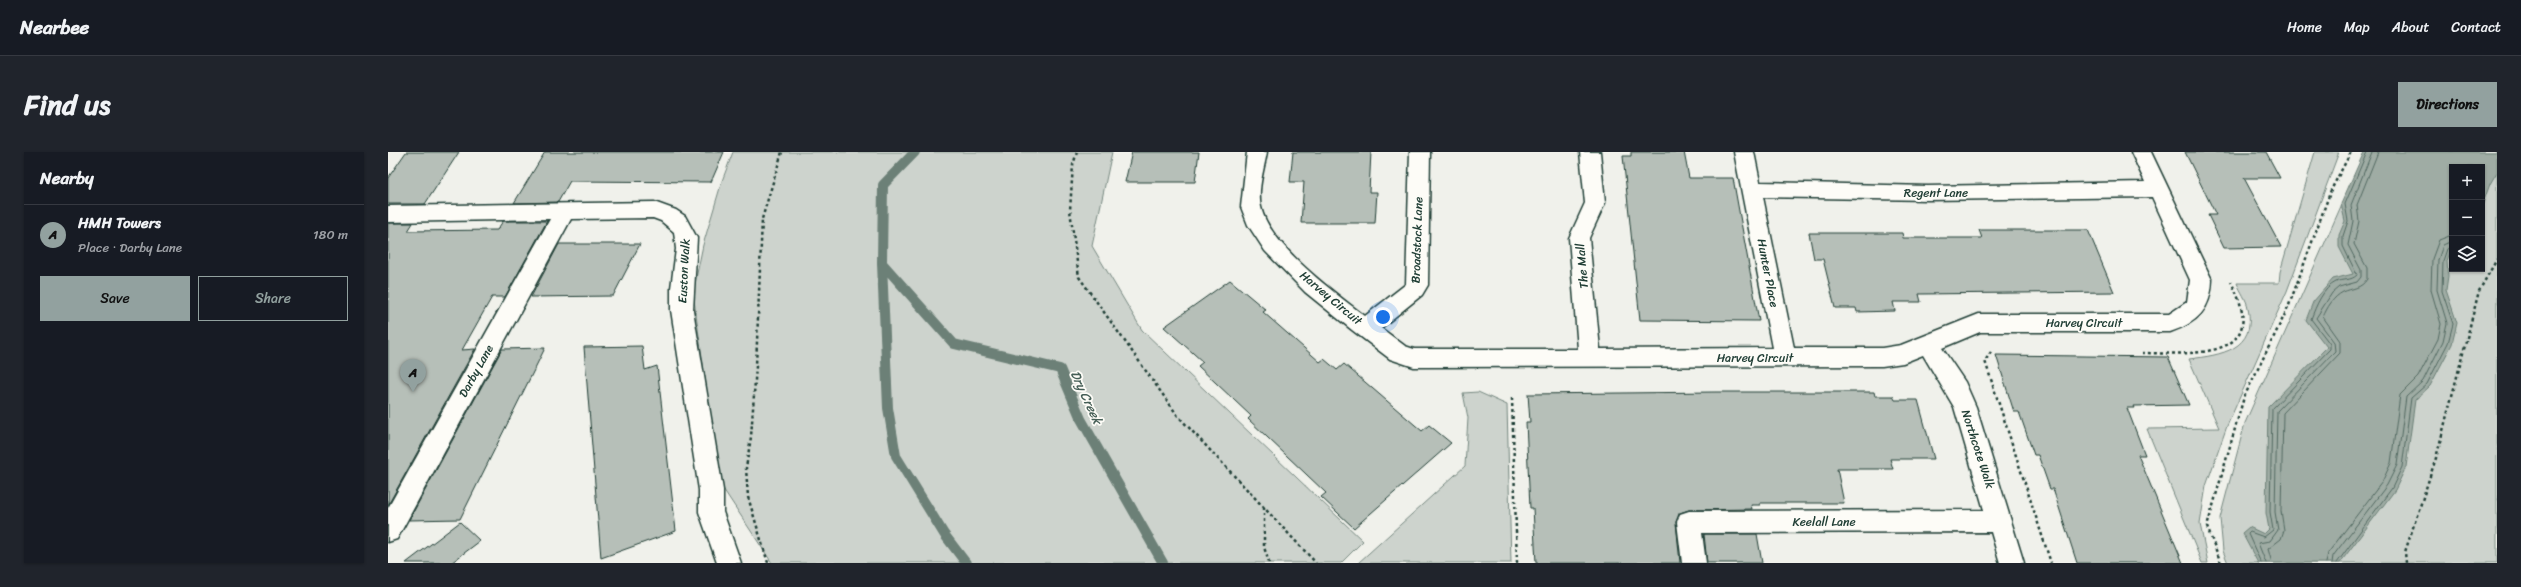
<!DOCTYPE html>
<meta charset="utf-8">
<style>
:root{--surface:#171b24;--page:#20242c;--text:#f1f3f6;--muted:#9ea1a6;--line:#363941;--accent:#92a19f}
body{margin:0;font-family:Sriracha,sans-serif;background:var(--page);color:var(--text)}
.controls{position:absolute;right:12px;top:12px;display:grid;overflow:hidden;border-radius:0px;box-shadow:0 1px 3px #0004}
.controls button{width:36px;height:36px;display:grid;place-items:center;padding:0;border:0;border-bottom:1px solid var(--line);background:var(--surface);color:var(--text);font:20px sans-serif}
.you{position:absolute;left:995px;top:165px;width:14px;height:14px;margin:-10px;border:3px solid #fff;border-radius:50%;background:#1a73e8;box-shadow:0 0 0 6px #1a73e833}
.badge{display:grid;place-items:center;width:26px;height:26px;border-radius:50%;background:var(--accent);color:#111;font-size:13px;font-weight:700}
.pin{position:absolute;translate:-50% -33px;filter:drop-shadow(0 1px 2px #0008)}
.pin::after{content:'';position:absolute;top:21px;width:14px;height:12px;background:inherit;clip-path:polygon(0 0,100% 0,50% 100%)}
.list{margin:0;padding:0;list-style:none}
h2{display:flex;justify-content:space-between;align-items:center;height:52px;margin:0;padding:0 16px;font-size:17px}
h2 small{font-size:13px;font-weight:400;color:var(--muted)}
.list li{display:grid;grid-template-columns:26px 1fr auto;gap:12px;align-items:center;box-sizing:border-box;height:60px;padding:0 16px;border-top:1px solid var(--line)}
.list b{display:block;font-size:15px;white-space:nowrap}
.list p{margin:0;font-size:13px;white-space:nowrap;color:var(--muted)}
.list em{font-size:13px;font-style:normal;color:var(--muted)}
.actions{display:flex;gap:8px;padding:12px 16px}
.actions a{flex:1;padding:9px 0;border:1px solid var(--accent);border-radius:0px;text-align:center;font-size:14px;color:var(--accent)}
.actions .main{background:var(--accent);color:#111}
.icon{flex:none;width:22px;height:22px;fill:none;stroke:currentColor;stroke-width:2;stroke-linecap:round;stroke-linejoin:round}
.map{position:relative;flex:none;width:2109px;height:411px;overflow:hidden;border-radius:0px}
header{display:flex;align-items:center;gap:24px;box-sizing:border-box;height:56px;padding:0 20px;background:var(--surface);border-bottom:1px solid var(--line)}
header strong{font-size:19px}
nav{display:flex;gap:22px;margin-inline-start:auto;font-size:14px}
.intro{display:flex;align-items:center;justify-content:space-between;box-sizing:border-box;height:96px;padding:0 24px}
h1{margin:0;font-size:28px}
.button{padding:10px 18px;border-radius:0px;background:var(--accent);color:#111;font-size:14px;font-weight:700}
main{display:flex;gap:24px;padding:0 24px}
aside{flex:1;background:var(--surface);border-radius:0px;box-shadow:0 1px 3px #0004}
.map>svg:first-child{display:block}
.green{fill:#cdd3cd;stroke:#768880;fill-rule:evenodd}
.water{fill:#9faca4;stroke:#6c8077}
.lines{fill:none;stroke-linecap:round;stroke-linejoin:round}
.shore{stroke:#526961;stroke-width:1}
.stream{stroke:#6c8077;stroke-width:10}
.building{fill:#b6bfb8;stroke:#1f3d34}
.minor-casing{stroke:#1f3d34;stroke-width:3}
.path{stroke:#1f3d34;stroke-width:2.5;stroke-dasharray:3 3;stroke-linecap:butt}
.minor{fill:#fdfcf7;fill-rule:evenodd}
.labels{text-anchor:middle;stroke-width:3.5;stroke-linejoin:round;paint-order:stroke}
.street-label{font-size:12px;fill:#1f3d34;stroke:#fdfcf7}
.water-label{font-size:13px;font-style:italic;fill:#455e56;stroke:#fdfcf7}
</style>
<header>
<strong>Nearbee</strong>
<nav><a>Home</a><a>Map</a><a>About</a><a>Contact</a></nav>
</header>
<div class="intro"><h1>Find us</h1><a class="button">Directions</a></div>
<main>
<aside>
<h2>Nearby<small></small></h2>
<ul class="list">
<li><span class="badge">A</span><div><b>HMH Towers</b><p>Place · Darby Lane</p></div><em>180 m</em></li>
</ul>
<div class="actions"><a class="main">Save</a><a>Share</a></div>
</aside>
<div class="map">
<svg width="2109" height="411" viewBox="0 0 2109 411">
<rect width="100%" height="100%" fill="#f0f1eb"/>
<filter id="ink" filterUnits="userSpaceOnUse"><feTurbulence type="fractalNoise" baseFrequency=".025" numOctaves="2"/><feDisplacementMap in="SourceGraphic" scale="8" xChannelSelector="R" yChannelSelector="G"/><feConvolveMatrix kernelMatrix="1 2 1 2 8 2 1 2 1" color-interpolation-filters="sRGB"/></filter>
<g filter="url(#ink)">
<path class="green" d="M345 0H724L704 94 754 178 975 389 953 411H384L332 332 305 141 315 93 334 29Z
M1927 0H1951L1899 139 1839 274 1818 334 1812 372 1820 411H1814L1759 277 1831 276 1801 207C1833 203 1869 198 1860 156 1859 148 1852 139 1849 131H1891L1892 120Z
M1977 0H2109V411H1840L1835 399 1832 366 1857 271ZM2064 15H2094V117H2064Z
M1090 240 1119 253 1123 411H970L1077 314 1080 266 1075 241Z"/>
<path class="water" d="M1976 0H2109V20L2102 32 2094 54V15H2064V95L2059 109 2060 124 2058 138 2069 171 2064 192 2042 234 2027 248 2018 315 2007 338 1952 411H1870L1854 381 1861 375 1876 382 1881 377 1878 361 1880 255 1939 195 1918 168 1925 150 1945 127 1965 122 1951 95V83L1957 69 1953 52Z"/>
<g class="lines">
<path class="shore" d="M1873 411 1860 382 1862 380 1876 385 1885 378 1882 360 1884 257 1942 197V192L1923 167C1928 154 1935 136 1948 130 1955 127 1963 129 1969 123L1955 94V84L1960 69 1957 52 1979 0
M1878 411 1870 391 1882 389 1890 378 1887 360 1889 259 1947 199 1946 190 1928 166 1944 141 1951 135 1969 130 1973 125V118L1960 93 1965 69 1963 53 1984 0
M1884 411 1880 397 1893 387 1896 378 1893 359 1895 261 1952 201V189L1935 165C1939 156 1945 145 1955 140 1964 136 1973 137 1979 127V116L1966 92 1971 69 1969 53 1990 0
M1938 411 1940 401 1994 330 2003 311 2012 243 2030 225 2050 187 2053 172 2043 138 2044 107 2051 88 2064 83
M1944 411 1945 404 1999 333 2009 313 2018 245 2035 229 2055 189 2059 171 2049 138 2050 108 2055 93 2064 89
M1949 411 2004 336 2014 315 2023 246 2039 232 2060 191 2065 172 2054 139 2055 109 2059 97 2064 94"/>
<path class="stream" d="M527 0 495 33 494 111 566 192 672 217 693 267 775 411
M494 111 500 256 508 304 556 382 578 411"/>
</g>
<path class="building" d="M18 0H71L37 52H0V26Z
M157 0H336L323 30 182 29 170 50 126 51Z
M744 0H811L807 30H737Z
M905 0H983L981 40H989L987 71H913L916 30H902Z
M1243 0H1296L1301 26H1345L1371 169 1252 168 1235 4H1243Z
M1797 0H1878L1892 26H1856L1893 95 1836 96 1820 63H1828Z
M115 69H159L117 145H104L74 198 87 197 0 353V71H25L20 79 109 78Z
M1591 78H1700L1726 140 1531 142 1533 150H1505L1507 159 1469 160 1468 156H1447L1435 107H1426L1421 81H1514L1515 86H1594Z
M171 92H252L225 144 143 145Z
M842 128 878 158 875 160 932 210 936 207 949 218 956 212 1034 279 1041 273 1063 291 966 376 933 345 938 341 860 267 863 264 810 214 815 210 776 175Z
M254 194 257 218 269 214 288 379 213 406 196 195Z
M157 196 72 367 21 368 114 197Z
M1608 203 1780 205 1801 253 1746 254 1747 256H1739L1757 303H1750L1795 411H1689L1665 337H1662L1650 303H1646L1631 260H1626Z
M1327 240H1486L1487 244H1505L1507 248H1530L1546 307H1502L1505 317H1449L1456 351H1372V353H1363L1364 357 1301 358 1292 361 1288 370 1292 411H1148L1145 356H1142L1138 270H1142L1140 242Z
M72 370 92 389 63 411H18Z
M1316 382H1369L1374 411H1319Z"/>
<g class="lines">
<g class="minor-casing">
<path id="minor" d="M859 0H879C876 17 869 38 873 55 881 93 947 141 977 164L1018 132 1022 0H1042L1040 133 1034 143 993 176 1017 194 1026 197H1190L1181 86 1197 51 1192 0H1212L1217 51 1201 86 1212 197 1384 196 1346 0H1366L1372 30 1540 34 1757 30 1743 0H1763L1824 128C1823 158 1809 171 1782 180H1592L1554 196 1577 230 1588 255 1636 411H1612L1603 380 1314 381 1318 411H1294L1289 370 1292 362 1301 359 1596 358 1566 255 1535 203 1515 211 1494 214 1026 215 1002 207 964 178 917 140 877 99 860 73 853 55ZM1375 45 1540 48 1764 45 1802 128 1799 150 1781 162H1591L1513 193 1494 196H1406Z
M266 50 288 58 297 64 309 86 305 158 335 338V360L353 411H329L311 360V338L283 158V136L288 97 286 80 273 69 265 66 183 67 9 387 0 390V356L162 67 0 70V54Z"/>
</g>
<path class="path" d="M689 0 685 13 682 58 691 125 790 264 928 411
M1603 200 1597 209 1663 411
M1754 201C1807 202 1884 208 1843 130
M1124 246 1129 411
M876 355V395L881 411
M380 411 360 345 358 316 363 285 368 214 374 67 394 0
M1833 411 1819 375 1856 245 1900 156 1943 38 1963 0
M2018 411 2017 400 2048 306 2091 139 2109 107"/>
<use href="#minor" class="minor"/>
</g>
</g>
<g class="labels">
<g class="street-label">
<text x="1548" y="45">Regent Lane</text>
<text transform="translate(1029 88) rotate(-88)" y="4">Broadstock Lane</text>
<text transform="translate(1194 114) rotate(-95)" y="4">The Mall</text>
<text transform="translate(296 119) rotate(-87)" y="4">Euston Walk</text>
<text transform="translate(1380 121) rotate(79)" y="4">Hunter Place</text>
<text transform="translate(943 146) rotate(40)" y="4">Harvey Circuit</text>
<text x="1696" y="175">Harvey Circuit</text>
<text x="1367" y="210">Harvey Circuit</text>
<text transform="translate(88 219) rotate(-61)" y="4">Darby Lane</text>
<text transform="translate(1590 297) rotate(72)" y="4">Northcote Walk</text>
<text x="1436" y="374">Keelall Lane</text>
</g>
<g class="water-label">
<text transform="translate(699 245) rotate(65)" y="5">Dry Creek</text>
</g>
</g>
</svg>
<div class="controls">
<button>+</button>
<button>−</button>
<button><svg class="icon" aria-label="layers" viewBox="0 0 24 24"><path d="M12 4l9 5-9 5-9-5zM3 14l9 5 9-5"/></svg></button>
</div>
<div class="you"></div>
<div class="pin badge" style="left:25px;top:240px">A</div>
</div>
</main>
